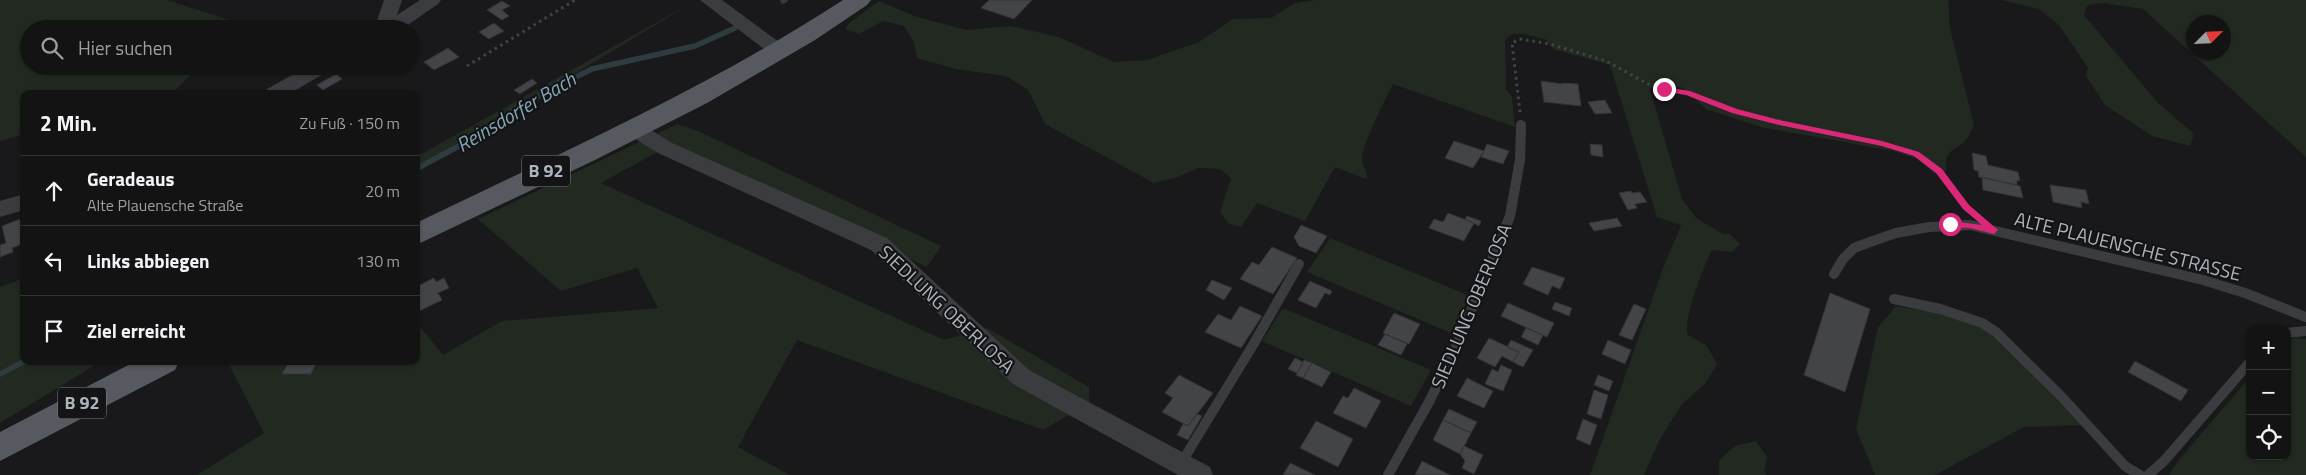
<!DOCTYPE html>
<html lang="de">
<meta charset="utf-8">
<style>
:root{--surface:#131314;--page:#1c1c1d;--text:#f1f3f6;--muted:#9d9ea0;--line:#323234}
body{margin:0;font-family:"Titillium Web",sans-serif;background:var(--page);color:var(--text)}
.controls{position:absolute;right:15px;bottom:15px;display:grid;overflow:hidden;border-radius:10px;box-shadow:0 1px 4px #0004}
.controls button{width:45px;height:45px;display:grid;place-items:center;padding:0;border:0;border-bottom:1px solid var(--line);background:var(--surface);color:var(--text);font:25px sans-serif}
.compass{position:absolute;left:2186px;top:15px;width:45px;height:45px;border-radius:50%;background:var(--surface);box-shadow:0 1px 4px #0004;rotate:66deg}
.stop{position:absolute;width:15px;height:15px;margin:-11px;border:4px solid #db2777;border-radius:50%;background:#fff}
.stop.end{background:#db2777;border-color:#fff;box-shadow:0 1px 5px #0008}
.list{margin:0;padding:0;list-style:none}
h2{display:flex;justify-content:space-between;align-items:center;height:65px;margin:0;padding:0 20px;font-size:21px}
h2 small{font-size:16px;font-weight:400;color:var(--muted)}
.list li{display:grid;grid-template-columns:32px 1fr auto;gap:15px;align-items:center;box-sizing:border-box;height:70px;padding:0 20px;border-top:1px solid var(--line)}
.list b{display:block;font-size:19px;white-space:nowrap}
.list p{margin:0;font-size:16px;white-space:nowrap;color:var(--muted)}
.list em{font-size:16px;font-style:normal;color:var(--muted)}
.icon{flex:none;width:28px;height:28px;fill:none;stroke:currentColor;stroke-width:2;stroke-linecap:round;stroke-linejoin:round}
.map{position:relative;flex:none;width:2306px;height:475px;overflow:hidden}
.search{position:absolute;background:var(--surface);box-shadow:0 1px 4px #0004;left:20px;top:20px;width:400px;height:55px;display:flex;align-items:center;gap:12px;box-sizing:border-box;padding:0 18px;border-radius:28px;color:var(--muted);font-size:19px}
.panel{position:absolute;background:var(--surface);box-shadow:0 1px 4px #0004;left:20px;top:90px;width:400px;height:275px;border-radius:10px}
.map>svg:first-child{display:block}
.green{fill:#212920;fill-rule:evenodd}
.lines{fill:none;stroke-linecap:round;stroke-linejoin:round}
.stream{stroke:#2e3b3f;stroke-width:5.5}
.building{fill:#434448;stroke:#333337}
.path{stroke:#404347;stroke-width:3;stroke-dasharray:2.5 4;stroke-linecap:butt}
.service{stroke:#3a3c40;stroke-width:10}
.minor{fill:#3a3c40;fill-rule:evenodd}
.primary{fill:#56595f;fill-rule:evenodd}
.route{fill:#db2777}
.labels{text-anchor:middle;stroke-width:4.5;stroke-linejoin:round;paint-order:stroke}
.shield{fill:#141416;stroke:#7e838a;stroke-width:1}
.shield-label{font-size:18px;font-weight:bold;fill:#abb3bb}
.street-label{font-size:19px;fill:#abb3bb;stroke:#141416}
.water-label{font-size:20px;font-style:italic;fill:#83a7b5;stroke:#141416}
</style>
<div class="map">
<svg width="2306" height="475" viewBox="0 0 2306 475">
<rect width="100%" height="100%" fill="#19191b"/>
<path class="green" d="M0 0H167L244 25 241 29H29V66H200L171 94H24V134L0 141Z
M1316 0H1948L1950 28 1974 126C1971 130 1969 137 1966 140 1953 153 1944 148 1946 172L1935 174 1917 159 1893 151 1761 127 1706 109 1683 88 1660 83 1650 89 1682 199 1696 218 1723 234H1730L1740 244 1732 252 1712 250C1704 265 1682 321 1688 335L1706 345 1717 364 1705 384 1682 404 1659 441 1644 475H1590L1662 271 1681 225 1657 217 1610 65 1553 49 1545 39 1523 34H1512L1505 40 1506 89 1512 97 1515 127 1393 84C1386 98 1361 146 1362 160 1363 167 1368 171 1366 179L1335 167 1305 221 1257 203 1241 227 1228 223 1220 212 1231 178 1220 169 1198 168 1178 177 1154 183 1045 124 1028 90 1006 76 955 69 917 58 914 42 904 26 883 21 859 34 845 29 849 23 879 1 917 17 967 30 1010 26 1059 37 1114 62 1147 60 1199 42 1233 19 1271 18 1295 3Z
M2001 0H2306V157L2143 9 2103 3 2087 5 2084 15 2158 103 2194 134 2190 146 2152 136 2105 105 2086 76 2088 68 2059 25 2039 9ZM2194 22H2224V52H2194Z
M695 1 416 170V157Z
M677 124 698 131 941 246 927 267 670 145 601 183 944 340 987 328 1089 387V403L1043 430 797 340 738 447 790 475H197L264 433 227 361H416V322L443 355 502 321 658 308 637 268 561 291 478 219Z
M1330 238 1470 296 1451 333 1307 272Z
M24 278V361H102L0 423V287Z
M1896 306 1933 312 1968 322 1991 333 2083 425 2024 427 1935 475H1875L1856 429 1878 327Z
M1283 308 1431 370 1411 406 1262 341Z
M2295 338 2306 339V475H2169L2177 462 2250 377V456H2287V341Z
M1756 441 1767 457 1764 472 1767 475H1719V460L1735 446Z"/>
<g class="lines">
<path class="stream" d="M783 1 785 0
M416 169 489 130 515 108 530 102 564 79 576 77 592 69 695 46 735 28
M0 374 25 361"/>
</g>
<path class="building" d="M989 0H1032L1014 19 981 8Z
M502 1 510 6 502 10 509 16 502 20 487 10Z
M494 23 504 31 489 39 479 32Z
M448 48 459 57 434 70 424 62Z
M336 74 342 79 323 90 317 85Z
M532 79 537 83 520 94 514 90Z
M1541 81 1563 84V83L1578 84 1581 106 1544 102Z
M1605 100 1612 113 1595 114 1588 102Z
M1454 141 1484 151 1473 168 1445 158Z
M1487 144 1509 151 1503 164 1481 157Z
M1590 144 1602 145 1603 157 1591 155Z
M1972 153 1986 156 1988 165 2018 172 2020 181 2017 180V185L1979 177 1978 171 1974 170Z
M1982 177 2020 186 2023 198 1983 190Z
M2050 185 2086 190 2089 204 2081 202 2082 208 2053 202Z
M1631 191 1632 193 1640 192 1647 202 1635 204 1637 208 1628 210 1619 193Z
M1448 213 1474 223 1464 241 1429 228 1434 219 1443 222Z
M1467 216 1481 221 1479 226 1465 219Z
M23 218 24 243 12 248 13 252 0 257V245L6 243 2 226Z
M1617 218 1622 226 1594 231 1589 223Z
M1301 225 1327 236 1316 253 1299 246 1294 237Z
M1272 247 1297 258 1273 294 1240 279 1252 262 1259 265Z
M1532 267 1565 278 1560 289 1552 286 1548 295 1523 284Z
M434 278 436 282 444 278 449 288 438 293 442 300 417 312 416 287Z
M1212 280 1232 288 1224 300 1206 290Z
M1310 281 1332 291 1330 295 1325 293 1316 308 1298 300Z
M1830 293 1870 309 1845 392 1804 375Z
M1555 302 1572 308 1569 316 1552 309Z
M1508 303 1554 323 1547 337 1501 316Z
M1634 304 1646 309 1632 340 1619 335Z
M1240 306 1262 316 1241 348 1205 332 1218 314 1231 320Z
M1394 313 1420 324 1409 344 1383 333Z
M1526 328 1543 335 1538 345 1521 337Z
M1385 334 1407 344 1401 355 1378 345Z
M1489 338 1519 352 1513 362 1502 356 1495 367 1477 358Z
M1511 340 1533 350 1523 367 1513 362 1519 352 1507 347Z
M1608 340 1631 350 1625 364 1602 354Z
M1295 358 1303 362 1297 373 1288 369Z
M1304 360 1312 363 1303 378 1296 375Z
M289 361H317L311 374H282Z
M2135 361 2188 390 2181 401 2128 372Z
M1312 363 1331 372 1322 387 1303 378Z
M1501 365 1512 370 1503 391 1485 384 1492 369 1498 372Z
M1179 375 1213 393 1188 426 1162 412 1173 398 1165 393Z
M1598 375 1613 381 1609 391 1594 385Z
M1467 378 1493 391 1484 408 1457 396Z
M1354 388 1381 401 1366 428 1333 413 1343 396 1348 398Z
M1594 390 1608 395 1601 419 1587 414Z
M1449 409 1477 422 1471 433 1443 420Z
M1197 414 1202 416 1188 440 1177 435 1183 424 1188 426Z
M1583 419 1597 425 1590 445 1576 439Z
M1443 420 1471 433 1460 454 1433 440Z
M1316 421 1353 439 1338 467 1300 448Z
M1464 446 1483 455 1474 474 1462 468 1465 461 1460 454Z
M1422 461 1450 475H1415Z
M1290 463 1315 475H1283Z"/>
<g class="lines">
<path class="path" d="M467 66 575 0
M1520 112 1512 43 1520 39 1550 44 1606 61 1648 84 1687 93 1735 111 1908 150 1936 169 1970 211"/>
<path class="service" d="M1834 274 1843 259 1854 248 1870 242 1896 233 1929 227 1970 225 2203 280 2245 293 2306 317
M1894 299 1940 309 1982 323 1996 332 2061 396 2125 466 2140 475
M2287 333 2306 331
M1180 465 1253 345 1299 264
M1388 475 1429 402 1455 349 1510 216 1520 160 1521 125
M2148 475 2164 461 2250 362"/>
<path class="minor" d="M384 0H402L397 15 420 0H441L438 4 402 29H374Z
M700 0H722L787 48 789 52 787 56 780 58 773 56Z
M308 66H332L330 70 289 94H265L267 89Z
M633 121 640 123 672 143 887 238 1029 370 1210 467 1213 475H1178L1013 384 871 250 658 153 626 133 623 128 626 123Z
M24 194V210L0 217V201Z"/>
<path class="primary" d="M843 0H871L867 5 815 40 707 103 595 160 416 245V223C561 153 708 88 843 0Z
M136 361H179L175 370 0 461V432Z"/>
</g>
<path class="route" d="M1664 87 1690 91 1737 109 1779 120 1882 141 1919 152 1942 169 1969 205 1998 230 1994 234 1970 228 1947 227 1946 224 1950 221 1982 225 1963 209 1936 173 1914 156 1882 146 1779 125 1732 113 1686 95 1661 91V88Z"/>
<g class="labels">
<g class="shield">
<rect x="522" y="155.5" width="48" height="31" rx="4"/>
<rect x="58" y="387.5" width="48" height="31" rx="4"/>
</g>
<g class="shield-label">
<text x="546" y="177">B 92</text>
<text x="82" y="409">B 92</text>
</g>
<g class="street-label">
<text transform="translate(2128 246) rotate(14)" y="7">ALTE PLAUENSCHE STRASSE</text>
<text transform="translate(1471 306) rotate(-67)" y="7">SIEDLUNG OBERLOSA</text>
<text transform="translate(947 309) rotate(43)" y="7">SIEDLUNG OBERLOSA</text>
</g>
<g class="water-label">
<text transform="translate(516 112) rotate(-31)" y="7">Reinsdorfer Bach</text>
</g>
</g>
</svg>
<div class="controls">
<button>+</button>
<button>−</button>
<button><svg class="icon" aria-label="locate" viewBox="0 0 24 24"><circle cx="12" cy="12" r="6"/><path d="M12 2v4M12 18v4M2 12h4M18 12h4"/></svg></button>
</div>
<svg class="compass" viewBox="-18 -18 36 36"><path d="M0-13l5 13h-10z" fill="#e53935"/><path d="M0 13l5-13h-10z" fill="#9d9ea0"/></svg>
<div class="stop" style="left:1950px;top:224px"></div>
<div class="stop end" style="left:1664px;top:89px"></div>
<div class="search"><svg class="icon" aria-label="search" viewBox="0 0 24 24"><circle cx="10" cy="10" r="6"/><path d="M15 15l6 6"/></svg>Hier suchen</div>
<section class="panel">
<h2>2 Min.<small>Zu Fuß · 150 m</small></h2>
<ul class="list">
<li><svg class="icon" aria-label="ahead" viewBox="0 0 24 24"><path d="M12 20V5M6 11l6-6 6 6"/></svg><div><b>Geradeaus</b><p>Alte Plauensche Straße</p></div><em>20 m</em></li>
<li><svg class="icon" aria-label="left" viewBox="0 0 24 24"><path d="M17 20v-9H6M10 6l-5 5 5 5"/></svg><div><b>Links abbiegen</b></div><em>130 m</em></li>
<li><svg class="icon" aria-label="arrive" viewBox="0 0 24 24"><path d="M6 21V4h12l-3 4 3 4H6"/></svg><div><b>Ziel erreicht</b></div></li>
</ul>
</section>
</div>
